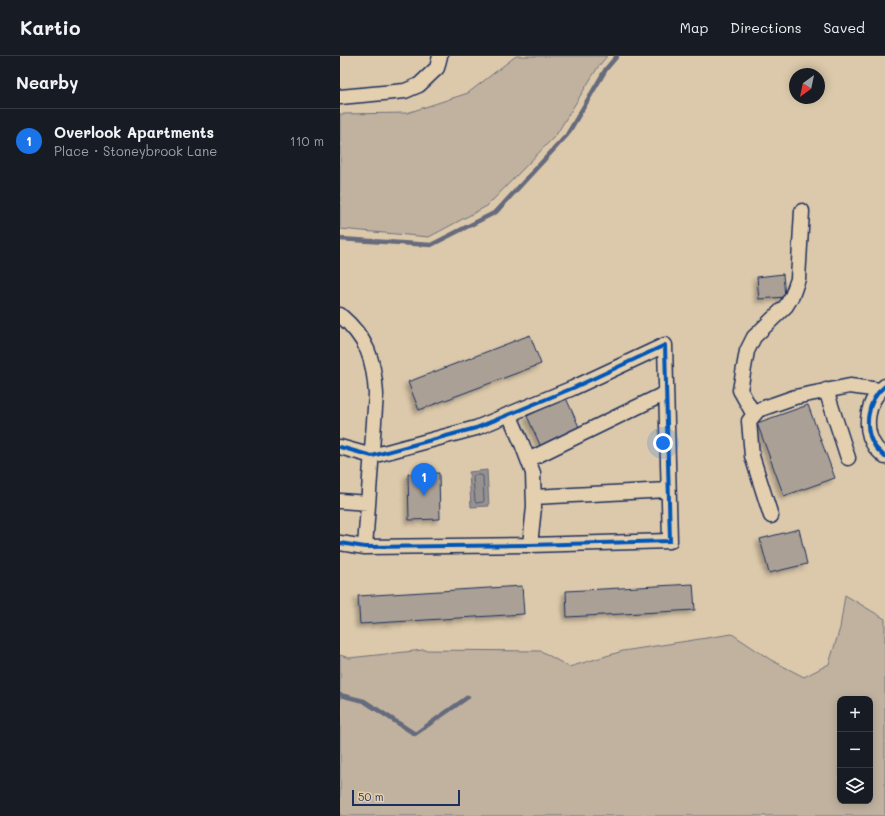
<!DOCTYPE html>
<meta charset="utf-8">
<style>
:root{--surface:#171b24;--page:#242831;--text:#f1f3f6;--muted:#9ea1a6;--line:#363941;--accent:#1a73e8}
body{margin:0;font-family:Mali,sans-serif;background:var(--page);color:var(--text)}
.controls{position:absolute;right:12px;bottom:12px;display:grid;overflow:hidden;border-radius:8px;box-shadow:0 2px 10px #0003}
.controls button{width:36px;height:36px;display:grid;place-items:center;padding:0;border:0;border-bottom:1px solid var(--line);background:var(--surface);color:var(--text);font:20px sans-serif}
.compass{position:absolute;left:449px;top:12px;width:36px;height:36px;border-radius:50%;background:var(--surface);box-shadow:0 2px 10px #0003;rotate:213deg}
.scale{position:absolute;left:12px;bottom:10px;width:108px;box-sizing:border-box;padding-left:4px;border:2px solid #1b2f5e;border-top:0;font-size:11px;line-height:14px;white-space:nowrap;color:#1b2f5e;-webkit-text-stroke:3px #e4cfae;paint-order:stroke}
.you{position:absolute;left:323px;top:387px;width:14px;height:14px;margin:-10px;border:3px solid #fff;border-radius:50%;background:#1a73e8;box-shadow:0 0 0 6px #1a73e833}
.badge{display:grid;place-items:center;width:26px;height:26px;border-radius:50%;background:var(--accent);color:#fff;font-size:13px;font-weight:700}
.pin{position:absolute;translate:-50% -33px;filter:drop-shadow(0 1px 2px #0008)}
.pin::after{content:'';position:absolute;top:21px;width:14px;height:12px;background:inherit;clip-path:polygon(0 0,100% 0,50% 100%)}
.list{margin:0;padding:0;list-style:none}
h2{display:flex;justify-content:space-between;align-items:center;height:52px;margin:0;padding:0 16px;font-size:17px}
h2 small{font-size:13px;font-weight:400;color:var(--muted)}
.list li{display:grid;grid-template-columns:26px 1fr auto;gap:12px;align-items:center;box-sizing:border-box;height:64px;padding:0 16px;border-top:1px solid var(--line)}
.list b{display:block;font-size:15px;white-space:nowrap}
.list p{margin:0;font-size:13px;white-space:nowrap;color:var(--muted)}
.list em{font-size:13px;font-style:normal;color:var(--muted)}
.icon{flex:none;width:22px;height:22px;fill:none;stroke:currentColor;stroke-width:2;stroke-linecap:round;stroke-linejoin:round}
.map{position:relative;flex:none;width:545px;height:760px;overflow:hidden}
header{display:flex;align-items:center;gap:24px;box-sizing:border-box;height:56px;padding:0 20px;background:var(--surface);border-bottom:1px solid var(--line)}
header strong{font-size:19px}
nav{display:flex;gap:22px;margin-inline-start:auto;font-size:14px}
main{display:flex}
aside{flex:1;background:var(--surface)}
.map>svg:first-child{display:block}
.green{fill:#c0b29f;stroke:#6e707e;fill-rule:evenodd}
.water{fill:#979290;stroke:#656a7c}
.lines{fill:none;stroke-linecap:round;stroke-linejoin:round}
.shore{stroke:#4d5772;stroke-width:1}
.stream{stroke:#656a7c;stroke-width:4.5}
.building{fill:#aaa096;stroke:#1b2f5e;filter:url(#shadow)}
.minor-casing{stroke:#1b2f5e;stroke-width:17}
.minor{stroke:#e4cfae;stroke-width:14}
.cycleway-casing{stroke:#e4cfae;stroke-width:6}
.cycleway{stroke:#0057b8;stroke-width:4}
</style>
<header>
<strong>Kartio</strong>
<nav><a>Map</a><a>Directions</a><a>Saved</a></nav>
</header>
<main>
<aside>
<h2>Nearby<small></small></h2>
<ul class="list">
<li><span class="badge">1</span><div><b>Overlook Apartments</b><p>Place · Stoneybrook Lane</p></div><em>110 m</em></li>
</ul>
</aside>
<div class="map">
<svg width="545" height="760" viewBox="0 0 545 760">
<defs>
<filter id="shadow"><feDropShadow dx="-3.5" dy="3.5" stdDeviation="2" flood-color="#0004"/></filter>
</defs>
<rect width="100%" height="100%" fill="#dcc9ab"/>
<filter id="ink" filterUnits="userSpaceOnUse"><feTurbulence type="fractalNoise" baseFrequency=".025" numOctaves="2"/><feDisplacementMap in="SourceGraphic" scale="8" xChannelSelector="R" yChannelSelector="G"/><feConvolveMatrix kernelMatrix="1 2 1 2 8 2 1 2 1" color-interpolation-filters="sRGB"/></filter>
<g filter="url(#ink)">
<path class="green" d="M176 0H267L258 11 216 79 147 150 89 181 0 173V58L67 57 128 37Z
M505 539 545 563V760H0V599L9 602 83 594 201 595 229 611 283 595 392 578 431 604 464 621 489 608 500 572ZM500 643H530V745H500Z"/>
<path class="water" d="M147 414 149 450 131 451 129 416Z"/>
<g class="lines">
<path class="shore" d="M135 419H141L143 420 144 445 143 446 136 447 135 445 133 421Z"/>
<path class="stream" d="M0 183 91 189 156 156 227 79 266 13 277 0
M0 639 24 645 75 678 128 641"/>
</g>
<path class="building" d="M443 218 445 241 419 243 417 221Z
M190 279 201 308 79 354 68 326Z
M226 342 240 373 201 391 187 360Z
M468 349 495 422 444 440 417 367Z
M99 417 100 463 69 464 68 418Z
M459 473 467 508 429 517 420 483Z
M353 528 355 554 227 561 226 535Z
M182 530 184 558 20 568 18 540Z"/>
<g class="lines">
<g class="minor-casing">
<path id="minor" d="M0 41 65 35 79 29 97 12 100 0
M0 259C27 282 34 303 36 338L25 491
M545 330C527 344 522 373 536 392 539 395 542 398 545 401
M486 334 508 402
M169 358 182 388 193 417 194 451 190 489
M414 359 400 334 407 295 414 281 446 250 452 240 458 223 462 155
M0 391 32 400 136 372 233 332 325 289 330 485 190 489 25 491 0 487
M188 404 326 337
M194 441 328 434
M0 445 28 447
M431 460 412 400 409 365 418 354 455 341 510 330 539 334"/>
</g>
<use href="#minor" class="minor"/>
<g class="cycleway-casing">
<path id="cycleway" d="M545 330C527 344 522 373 536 392 539 395 542 398 545 401
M0 391 32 400 136 372 233 332 325 289 330 485 190 489 25 491 0 487"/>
</g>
<use href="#cycleway" class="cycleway"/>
</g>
</g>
</svg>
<div class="controls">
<button>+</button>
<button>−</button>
<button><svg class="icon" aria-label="layers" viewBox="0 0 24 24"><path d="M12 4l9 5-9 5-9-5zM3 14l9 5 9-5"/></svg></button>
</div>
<svg class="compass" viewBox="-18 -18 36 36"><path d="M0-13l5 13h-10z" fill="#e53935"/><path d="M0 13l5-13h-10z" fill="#9ea1a6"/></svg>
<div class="scale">50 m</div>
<div class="you"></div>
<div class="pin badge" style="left:84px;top:440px">1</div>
</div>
</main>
